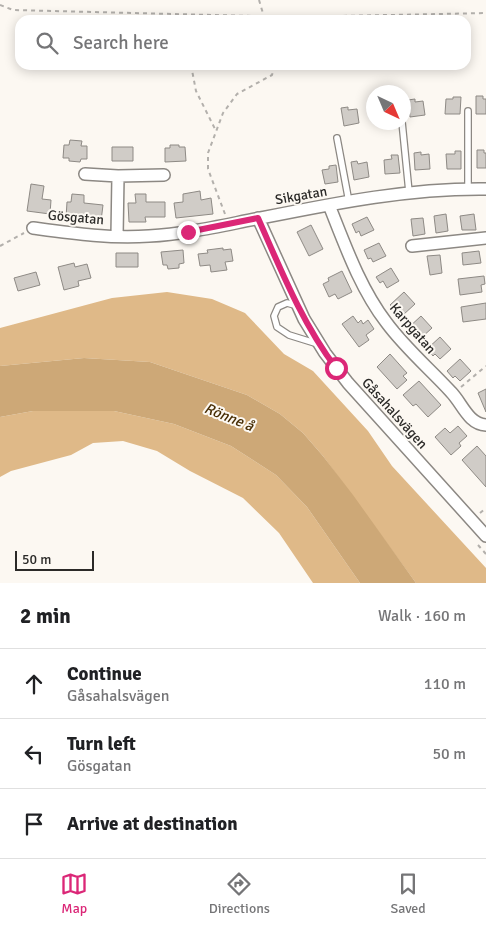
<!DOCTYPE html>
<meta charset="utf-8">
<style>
:root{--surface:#fff;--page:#f2f2f2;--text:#202124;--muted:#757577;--line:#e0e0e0;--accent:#db2777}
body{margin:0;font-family:Signika,sans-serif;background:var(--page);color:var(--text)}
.compass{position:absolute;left:366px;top:85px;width:45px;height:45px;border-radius:50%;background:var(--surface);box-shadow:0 2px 12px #0003;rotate:136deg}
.scale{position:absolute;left:15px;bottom:12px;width:79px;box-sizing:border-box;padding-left:5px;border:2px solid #2b2a28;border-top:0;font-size:14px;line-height:18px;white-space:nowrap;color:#2b2a28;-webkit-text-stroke:4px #fcf8f2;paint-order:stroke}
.stop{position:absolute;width:15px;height:15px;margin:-11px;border:4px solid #db2777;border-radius:50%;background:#fff}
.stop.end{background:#db2777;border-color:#fff;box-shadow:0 1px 5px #0008}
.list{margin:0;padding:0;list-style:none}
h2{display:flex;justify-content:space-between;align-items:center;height:65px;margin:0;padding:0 20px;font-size:21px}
h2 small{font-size:16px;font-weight:400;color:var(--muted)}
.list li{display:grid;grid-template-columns:32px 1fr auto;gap:15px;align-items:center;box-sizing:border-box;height:70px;padding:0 20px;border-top:1px solid var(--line)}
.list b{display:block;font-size:19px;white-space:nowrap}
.list p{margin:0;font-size:16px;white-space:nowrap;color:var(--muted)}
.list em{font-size:16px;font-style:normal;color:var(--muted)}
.icon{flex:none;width:28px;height:28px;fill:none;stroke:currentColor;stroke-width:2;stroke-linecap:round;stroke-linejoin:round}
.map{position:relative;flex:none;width:486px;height:583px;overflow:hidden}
.search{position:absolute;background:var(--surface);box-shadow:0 2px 12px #0003;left:15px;right:15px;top:15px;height:55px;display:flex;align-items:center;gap:12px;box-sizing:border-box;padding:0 18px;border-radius:15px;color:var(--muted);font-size:19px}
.sheet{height:275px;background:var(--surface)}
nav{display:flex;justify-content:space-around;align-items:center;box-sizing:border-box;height:70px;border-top:1px solid var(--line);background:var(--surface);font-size:14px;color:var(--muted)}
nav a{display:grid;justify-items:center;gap:2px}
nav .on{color:var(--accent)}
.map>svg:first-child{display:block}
.forest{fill:#dfb988}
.water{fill:#cda877}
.building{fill:#d0ccc7;stroke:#8e8a85}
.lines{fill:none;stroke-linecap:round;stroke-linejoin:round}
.service-casing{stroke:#8c8883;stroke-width:8}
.minor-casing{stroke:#8c8883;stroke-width:14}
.path{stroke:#b3b0ac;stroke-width:2;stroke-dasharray:4 4;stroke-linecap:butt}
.service{stroke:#fff;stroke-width:5.5}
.minor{stroke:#fff;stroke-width:11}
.route{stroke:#db2777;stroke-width:6}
.labels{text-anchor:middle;stroke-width:4;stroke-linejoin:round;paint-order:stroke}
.street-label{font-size:14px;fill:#2b2a28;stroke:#fcf8f2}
.water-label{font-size:15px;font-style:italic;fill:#472d04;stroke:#fcf8f2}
</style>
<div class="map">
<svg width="486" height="583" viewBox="0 0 486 583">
<rect width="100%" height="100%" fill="#fcf8f2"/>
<path class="forest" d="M167 292 212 299 245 313 284 354 313 371 368 431 392 466 486 568V583H416L323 456 303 433 280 414 247 395 150 362 84 358 0 366V328L112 298Z
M33 411H114L174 424 231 446 276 475 307 507 360 583H313L279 533 243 498 190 471 157 451 123 441 93 443 71 455 11 471 0 477V417Z"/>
<path class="water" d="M84 358 150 362 247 395 280 414 303 433 323 456 353 495 416 583H360L307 507 276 475 231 446 174 424 114 411H33L0 417V366Z"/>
<path class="building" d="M476 96H483V99H486V114H476Z
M453 97H461L460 114H445L446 99H453Z
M415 99V102L423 101 425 115 410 117 408 100Z
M348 107V110L357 109 359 123 344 126 341 108Z
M70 140 82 141 81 146H87V159H81L80 162 69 161V158H63L64 145H69Z
M170 145H179V147H185L186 161 165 162V148H170Z
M112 147H133V161H112Z
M477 150H484V153H486V168H477Z
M455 151H461V169H447L446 154H455Z
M421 152V155L429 154 430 169 415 170 414 153Z
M391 155H398L400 173 385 174 384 160 392 159Z
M357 161 358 164 367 162 369 177 354 180 351 162Z
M336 165 338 182 325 184 322 170 329 169V166Z
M31 184 44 186 42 199 51 200 50 214 27 211Z
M200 191 201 200 211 198 213 214 176 218 174 203 183 202V194Z
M72 194 84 195V203L103 205 101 221 66 218 67 202H71Z
M135 194H146V202H165V217H145L146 222H129L128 203H136Z
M446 214 448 231 436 233 434 216Z
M474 214 476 230H462L460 216Z
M367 217 374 230 361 236 359 231 356 233 352 224Z
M423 218 425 234 413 236 411 219Z
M311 225 323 249 309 256 297 232Z
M379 243 386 256 373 262 371 258 368 259 364 250Z
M223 248V250L231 249 233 261 225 262 227 270 211 272 210 265 200 266 198 254 208 253 207 250Z
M183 250 184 263 179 264V268L168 269 167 265H163L161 252Z
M479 251 481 263 463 265 462 253Z
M116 253H138V267H116Z
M440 255 442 273 430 275 427 256Z
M74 263 75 267 87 264 91 278 78 281 79 286 64 290 58 267Z
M391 268 399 281 387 288 383 281 380 283 376 277Z
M342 271 352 292 338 299 335 294 329 297 323 284 329 281 328 278Z
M36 272 40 285 18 291 14 278Z
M484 276 485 284 481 285 482 292 460 295 458 279Z
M404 292 415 304 403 315 398 309 396 311 390 305Z
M486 303V319L463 322 461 307Z
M353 316 358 323 361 320 363 324 368 320 374 329 366 335 369 340 359 347 342 324Z
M421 316 432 328 421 338 415 333 414 335 408 328Z
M440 337 451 349 440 359 435 354 433 356 427 349Z
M390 354 407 373 403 376 407 380 397 389 377 367Z
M460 359 471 371 460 381 455 376 453 378 447 371Z
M419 381 441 405 428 417 416 404 413 406 403 395Z
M486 389V412L478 393Z
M458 426 467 436 459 443 461 446 451 455 435 437 445 428 450 433Z
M477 446 486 456V487L462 460Z"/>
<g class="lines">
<g class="service-casing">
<path id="service" d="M402 122 409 192
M337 138 349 202
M468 188V111
M298 306 287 303 278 307 274 316 277 327 289 335 318 344"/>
</g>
<g class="minor-casing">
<path id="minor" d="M85 174 118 176 164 175
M329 205C345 245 360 288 386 322 405 348 430 369 451 392 462 403 468 424 486 425
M258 218 304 319 325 353 348 383 486 536
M33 228C70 233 111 239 149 236 187 234 224 225 261 218 336 203 410 188 486 189
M117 236 118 176
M412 246 486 238"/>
</g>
<path class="path" d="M259 0 265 20
M0 5 13 10 292 17 486 13
M191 65 196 91 216 131
M225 214 208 169V153L223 113 237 94 272 75 275 65
M0 246 24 233
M461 387 486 366
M480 513 486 508
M478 545 486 554"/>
<use href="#service" class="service"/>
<use href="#minor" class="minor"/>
</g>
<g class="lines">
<path class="route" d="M188 232 258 218C281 270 302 323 336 368"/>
</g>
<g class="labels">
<g class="street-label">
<text transform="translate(301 195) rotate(-10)" y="5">Sikgatan</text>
<text transform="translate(76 217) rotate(5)" y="5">Gösgatan</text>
<text transform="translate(413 328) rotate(49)" y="5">Karpgatan</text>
<text transform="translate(395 413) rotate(48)" y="5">Gåsahalsvägen</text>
</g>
<g class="water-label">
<text transform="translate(229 417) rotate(22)" y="5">Rönne å</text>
</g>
</g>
</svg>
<svg class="compass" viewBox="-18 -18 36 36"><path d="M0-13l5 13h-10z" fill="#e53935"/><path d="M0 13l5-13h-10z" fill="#757577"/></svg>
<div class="scale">50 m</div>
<div class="stop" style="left:336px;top:368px"></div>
<div class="stop end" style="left:188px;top:232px"></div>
<div class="search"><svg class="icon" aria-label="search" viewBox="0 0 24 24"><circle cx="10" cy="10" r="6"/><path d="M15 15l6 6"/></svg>Search here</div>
</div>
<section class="sheet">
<h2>2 min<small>Walk · 160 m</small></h2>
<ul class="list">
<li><svg class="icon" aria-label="ahead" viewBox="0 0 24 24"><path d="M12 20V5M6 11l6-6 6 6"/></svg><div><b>Continue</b><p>Gåsahalsvägen</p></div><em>110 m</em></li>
<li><svg class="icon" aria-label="left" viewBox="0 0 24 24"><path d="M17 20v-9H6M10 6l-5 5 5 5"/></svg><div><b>Turn left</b><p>Gösgatan</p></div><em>50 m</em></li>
<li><svg class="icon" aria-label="arrive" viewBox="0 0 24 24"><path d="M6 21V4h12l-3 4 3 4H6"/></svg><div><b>Arrive at destination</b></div></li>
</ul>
</section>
<nav>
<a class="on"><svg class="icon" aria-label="map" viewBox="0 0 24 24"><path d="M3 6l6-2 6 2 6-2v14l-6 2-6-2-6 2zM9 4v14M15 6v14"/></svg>Map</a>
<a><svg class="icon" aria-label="directions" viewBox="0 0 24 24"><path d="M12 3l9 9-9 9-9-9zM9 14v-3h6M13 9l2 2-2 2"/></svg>Directions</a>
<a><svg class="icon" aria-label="saved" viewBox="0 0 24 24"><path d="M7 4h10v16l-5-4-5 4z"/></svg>Saved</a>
</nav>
